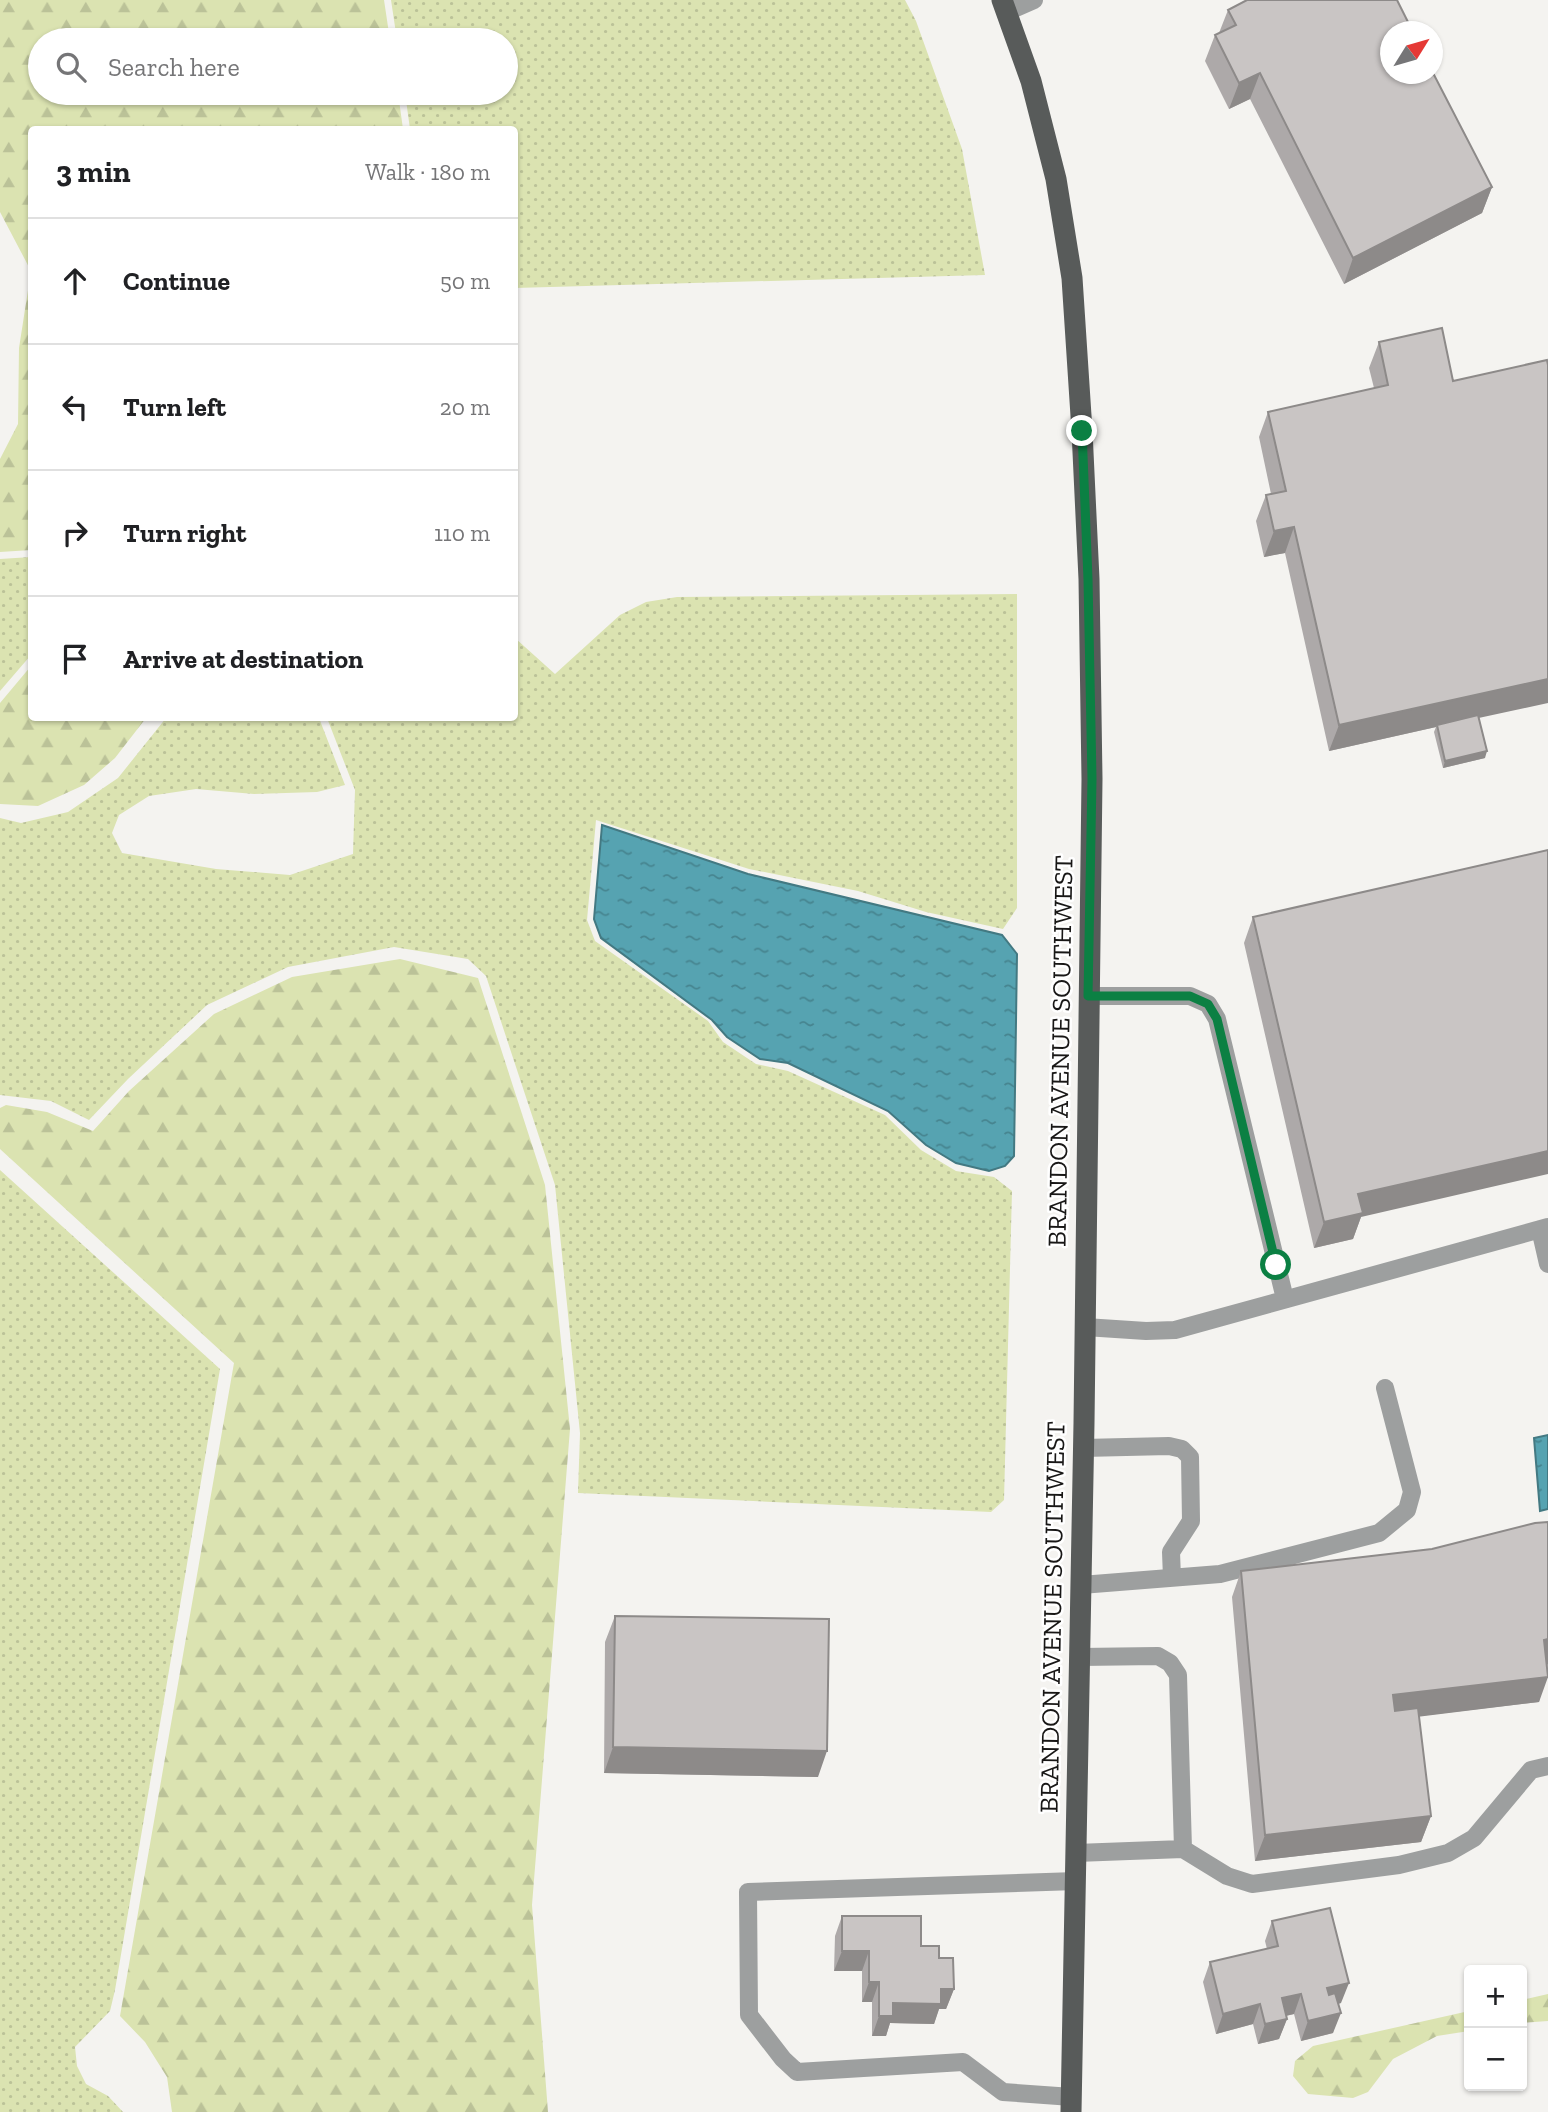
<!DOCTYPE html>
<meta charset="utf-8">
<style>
:root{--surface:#fff;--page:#f6f6f6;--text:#202124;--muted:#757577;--line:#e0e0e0}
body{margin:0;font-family:"Zilla Slab",serif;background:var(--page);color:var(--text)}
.controls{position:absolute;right:21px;bottom:21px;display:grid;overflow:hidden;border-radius:7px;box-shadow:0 2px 5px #0004}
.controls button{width:63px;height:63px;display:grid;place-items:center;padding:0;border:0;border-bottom:2px solid var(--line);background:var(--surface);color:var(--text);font:35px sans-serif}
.compass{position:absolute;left:1380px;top:21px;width:63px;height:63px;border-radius:50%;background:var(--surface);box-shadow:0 2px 5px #0004;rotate:53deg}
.stop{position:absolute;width:21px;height:21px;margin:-16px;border:5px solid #0b8043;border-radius:50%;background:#fff}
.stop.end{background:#0b8043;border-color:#fff;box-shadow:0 2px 7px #0008}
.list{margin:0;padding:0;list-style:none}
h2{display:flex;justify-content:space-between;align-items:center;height:91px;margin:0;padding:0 28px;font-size:30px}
h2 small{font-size:23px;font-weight:400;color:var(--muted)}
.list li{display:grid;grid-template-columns:46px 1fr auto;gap:21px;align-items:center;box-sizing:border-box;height:126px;padding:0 28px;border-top:2px solid var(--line)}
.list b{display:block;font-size:26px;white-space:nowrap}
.list em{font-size:23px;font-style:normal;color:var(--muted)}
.icon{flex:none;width:38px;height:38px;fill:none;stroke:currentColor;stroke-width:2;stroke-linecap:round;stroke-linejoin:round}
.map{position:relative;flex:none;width:1548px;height:2112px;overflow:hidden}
.search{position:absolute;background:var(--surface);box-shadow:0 2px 5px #0004;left:28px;top:28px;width:490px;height:77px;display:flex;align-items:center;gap:18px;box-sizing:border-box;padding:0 24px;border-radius:38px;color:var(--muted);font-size:26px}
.panel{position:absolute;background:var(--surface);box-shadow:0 2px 5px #0004;left:28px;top:126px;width:490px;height:595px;border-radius:7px}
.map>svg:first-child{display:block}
.grass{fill:url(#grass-dots)}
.forest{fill:url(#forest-firs)}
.water{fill:url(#water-ripples);stroke:#437982;stroke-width:2}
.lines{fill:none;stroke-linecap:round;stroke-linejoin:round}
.lane{stroke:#9d9f9f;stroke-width:18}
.primary{stroke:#585b5a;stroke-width:21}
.wall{fill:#ada9a9}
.shaded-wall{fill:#8d8a89}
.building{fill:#c9c5c4;stroke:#8d8a89;stroke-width:2}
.route{stroke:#0b8043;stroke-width:9}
.labels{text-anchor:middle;stroke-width:5;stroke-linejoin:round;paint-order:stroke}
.street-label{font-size:26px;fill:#181716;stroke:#fff}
</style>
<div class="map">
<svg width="1548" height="2112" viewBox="0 0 1548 2112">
<defs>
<pattern id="grass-dots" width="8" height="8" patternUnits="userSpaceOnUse" patternTransform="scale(1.75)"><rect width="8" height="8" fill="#dbe3b1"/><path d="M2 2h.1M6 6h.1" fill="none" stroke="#bbc298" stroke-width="1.8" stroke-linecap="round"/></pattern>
<pattern id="forest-firs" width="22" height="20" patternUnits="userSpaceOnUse" patternTransform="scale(1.75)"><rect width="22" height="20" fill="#dbe3b1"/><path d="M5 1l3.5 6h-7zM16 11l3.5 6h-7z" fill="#bbc298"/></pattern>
<pattern id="water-ripples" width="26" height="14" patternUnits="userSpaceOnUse" patternTransform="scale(1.75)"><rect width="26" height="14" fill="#56a3b1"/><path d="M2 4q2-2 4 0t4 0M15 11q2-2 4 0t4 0" fill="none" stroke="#46848f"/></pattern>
</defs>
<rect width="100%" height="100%" fill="#f4f3f0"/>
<path class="grass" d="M391 0H905L916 21 962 149 985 275 515 288 514 130 410 129 405 93H506V40H397Z
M31 557V655L0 691V559Z
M1017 594V908L1003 929 926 912 858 891 749 869 596 820 587 920 595 941 708 1021 723 1042 756 1064 788 1071 885 1115 921 1150 956 1171 994 1177 1012 1191 1004 1500 991 1512 578 1493 580 1433 555 1185 486 976 468 959 394 947 288 967 207 1005 128 1079 89 1120 51 1101 0 1095V818L21 823 68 812 118 778 166 718H319L345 785 317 792 254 794 196 789 149 796 119 815 112 833 122 853 216 869 290 875 353 854 355 790 327 718H514L515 638 555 674 620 615 646 602 677 597Z
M0 1170 220 1369 115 1990 110 2011 75 2047 77 2066 86 2084 108 2096 123 2112H0Z"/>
<path class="forest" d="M0 0H384L390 40H40V93H398L403 129 32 130 31 550 0 552V459L18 424 19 348 31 271 0 212Z
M31 666 32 718H146L115 758 84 785 38 806 0 804V703Z
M400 959 478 978 545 1185 570 1429 532 1905 548 2112H172L167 2077 145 2042 120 2016 234 1363 0 1149V1108L6 1105 47 1112 93 1131 129 1091 214 1014 292 977Z
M1548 1994V2021L1522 2023V2000Z
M1469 2011V2031L1437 2036 1393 2059 1368 2092 1353 2098 1308 2094 1293 2076 1295 2061 1313 2046Z"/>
<path class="water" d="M602 825 748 874 1002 935 1017 954 1014 1156 1005 1166 989 1171 956 1163 926 1145 888 1111 788 1063 760 1059 727 1037 712 1020 601 938 594 919Z
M1548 1435V1509L1540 1511 1534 1438Z"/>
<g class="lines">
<path class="lane" d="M1007 12 1034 0
M1088 996H1190L1208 1004 1217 1019 1285 1299
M1540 1229 1548 1264
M1085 1327 1146 1331 1175 1330 1548 1227
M1083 1448 1169 1446 1182 1449 1190 1457 1191 1521 1171 1552 1172 1578
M1081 1585 1220 1574 1379 1533 1407 1510 1412 1492 1385 1388
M1080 1657 1158 1656 1170 1663 1178 1675 1183 1849
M1076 1853 1183 1849 1227 1876 1252 1884 1399 1865 1448 1853 1474 1838 1531 1770 1548 1766
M1072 2097 1003 2092 963 2062 797 2072 783 2059 749 2015 748 1892 1076 1881"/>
<path class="primary" d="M1002 0 1031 81 1056 179 1072 278 1082 431 1089 579 1092 779 1084 1423 1071 2112"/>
</g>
<path class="wall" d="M1228 10 1492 187 1482 213 1344 284 1250 99 1229 109 1205 61 1215 35 1219 33Z
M1379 342 1479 718 1485 758 1443 768 1434 732 1436 727 1329 751 1285 553 1264 557 1256 521 1266 495 1271 494 1259 437 1268 412 1374 388 1369 368Z
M1253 917 1361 1217 1353 1239 1314 1248 1244 943Z
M1548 1522V1664L1539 1702 1419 1716 1431 1816 1421 1842 1255 1861 1232 1597 1241 1571 1432 1549Z
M615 1616 818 1777 604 1773 605 1642Z
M842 1916 921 1946 939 1958 954 1989 946 2009H939L934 2024 890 2023 886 2036H872V2002H862V1971H834L835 1936Z
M1272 1921 1341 2003 1338 2004 1333 2033 1301 2041 1294 2014 1286 2016 1287 2019 1279 2039 1258 2044 1253 2024 1216 2034 1203 1982 1210 1962 1267 1949 1265 1941Z"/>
<path class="shaded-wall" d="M1260 73 1250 99 1229 109 1239 83Z
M1492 187 1482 213 1344 284 1353 258Z
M1294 527 1285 553 1264 557 1274 531Z
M1548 679V703L1437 727V725L1436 727 1329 751 1339 725Z
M1487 751 1485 758 1443 768 1445 761Z
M1548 1151V1174L1361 1217 1353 1239 1314 1248 1324 1222 1358 1194Z
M1548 1639V1664L1535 1666 1544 1640Z
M1548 1677 1539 1702 1384 1721 1393 1695Z
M613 1747 827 1751 818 1777 604 1773Z
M1431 1816 1421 1842 1255 1861 1265 1835Z
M842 1951H869L862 1971H834Z
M869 1982H879L872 2002H862Z
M1349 1983 1341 2003 1320 2008 1327 1988Z
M941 1989H954L946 2009H939L934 2024 890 2023 886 2036H872L879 2016 893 2003Z
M1301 1994 1294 2014 1275 2018 1282 1998Z
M1260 2004 1253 2024 1216 2034 1223 2014Z
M1341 2013 1333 2033 1301 2041 1308 2021Z
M1287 2019 1279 2039 1258 2044 1265 2024Z"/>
<path class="building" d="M1247 0H1397L1413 32H1390V74H1432V71L1492 187 1353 258 1260 73 1239 83 1215 35 1236 25 1228 10Z
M1442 328 1453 381 1547 360 1548 365V679L1339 725 1294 527 1274 531 1266 495 1286 491 1268 412 1388 385 1379 342Z
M1478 715 1487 751 1445 761 1437 725Z
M1548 850V1151L1358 1194 1363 1213 1324 1222 1253 917Z
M1548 1522V1639L1544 1640 1548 1677 1393 1695 1395 1711 1418 1708 1431 1816 1265 1835 1241 1571 1432 1549 1535 1523Z
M615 1616 829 1619 827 1751 613 1747Z
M1330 1908 1349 1983 1327 1988 1329 1995 1335 1993 1341 2013 1308 2021 1301 1994 1282 1998 1287 2019 1265 2024 1260 2004 1223 2014 1210 1962 1278 1946 1272 1921Z
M842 1916H921V1946H939V1958H953L954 1989H941V2004L893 2003V2016H879V1982H869V1951H842Z"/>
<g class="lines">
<path class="route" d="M1082 431 1088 579 1092 779 1088 996H1190L1208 1004 1217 1019 1276 1265"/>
</g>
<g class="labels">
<g class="street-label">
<text transform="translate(1060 1051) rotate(-89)" y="9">BRANDON AVENUE SOUTHWEST</text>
<text transform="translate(1052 1617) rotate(-89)" y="9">BRANDON AVENUE SOUTHWEST</text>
</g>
</g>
</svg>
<div class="controls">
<button>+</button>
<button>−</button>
</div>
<svg class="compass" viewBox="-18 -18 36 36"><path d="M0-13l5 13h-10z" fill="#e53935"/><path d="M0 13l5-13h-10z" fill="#757577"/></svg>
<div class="stop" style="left:1276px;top:1265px"></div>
<div class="stop end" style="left:1082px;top:431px"></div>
<div class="search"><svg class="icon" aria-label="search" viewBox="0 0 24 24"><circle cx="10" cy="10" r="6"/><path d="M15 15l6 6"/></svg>Search here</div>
<section class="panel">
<h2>3 min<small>Walk · 180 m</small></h2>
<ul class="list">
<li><svg class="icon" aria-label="ahead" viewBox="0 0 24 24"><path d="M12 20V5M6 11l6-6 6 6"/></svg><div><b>Continue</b></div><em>50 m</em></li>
<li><svg class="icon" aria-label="left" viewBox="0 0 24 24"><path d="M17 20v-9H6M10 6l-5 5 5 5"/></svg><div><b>Turn left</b></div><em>20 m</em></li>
<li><svg class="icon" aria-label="right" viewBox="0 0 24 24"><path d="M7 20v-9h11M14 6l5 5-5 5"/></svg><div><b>Turn right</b></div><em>110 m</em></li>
<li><svg class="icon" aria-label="arrive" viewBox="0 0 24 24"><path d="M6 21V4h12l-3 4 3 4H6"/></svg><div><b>Arrive at destination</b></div></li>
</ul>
</section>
</div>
